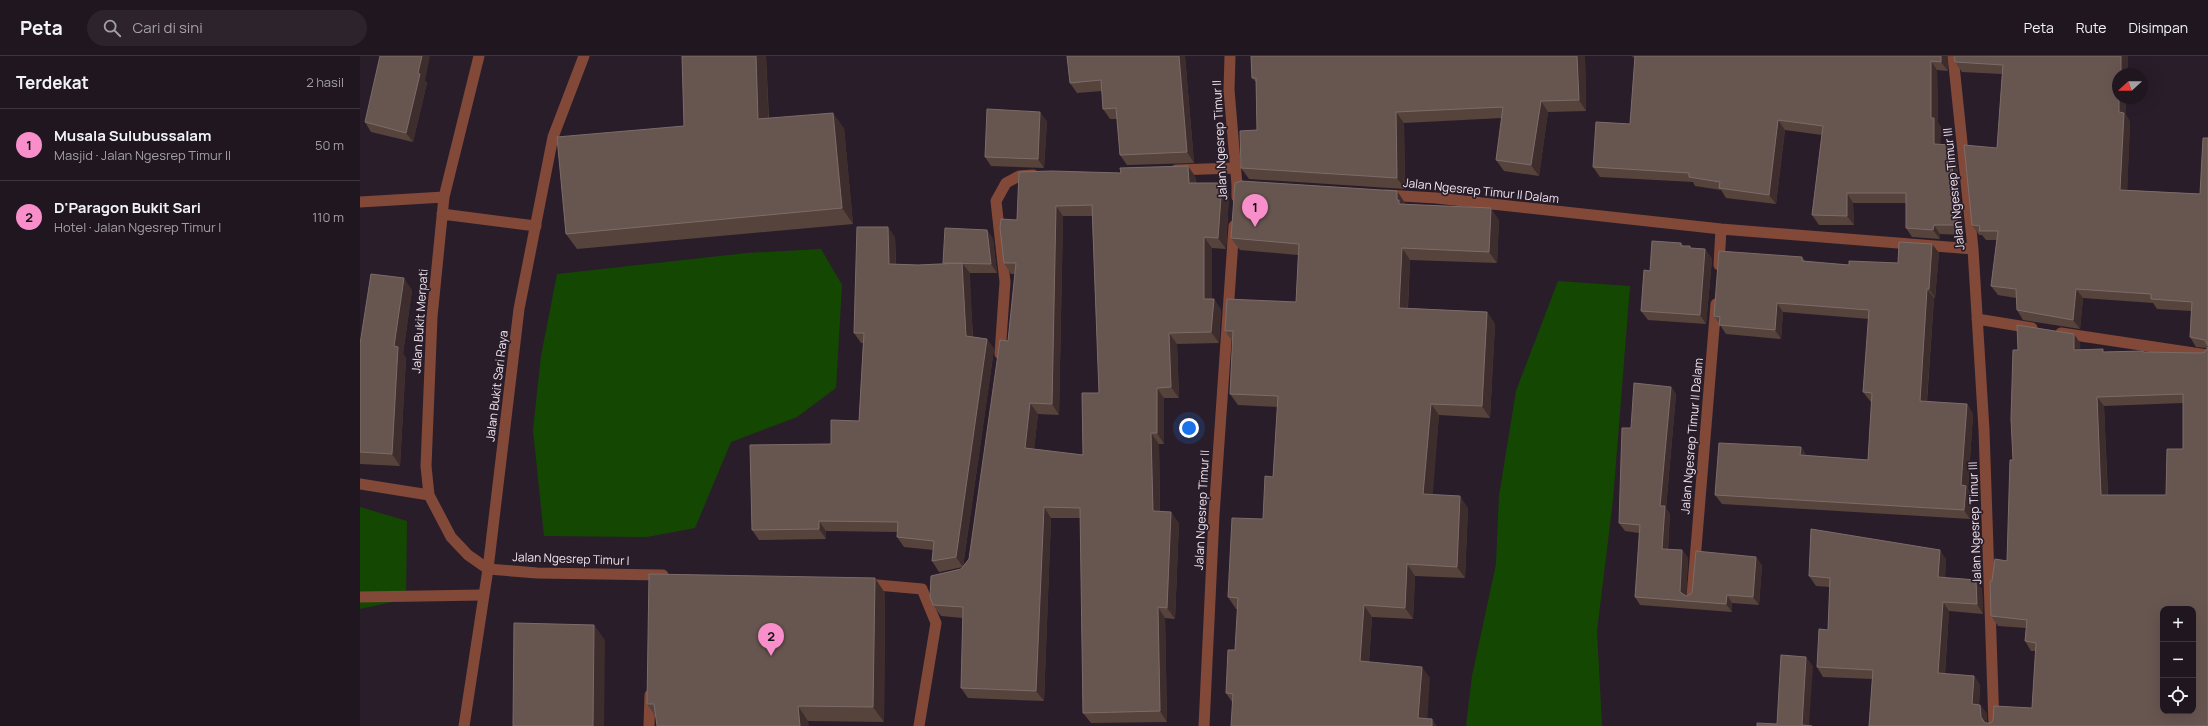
<!DOCTYPE html>
<html lang="id">
<meta charset="utf-8">
<style>
:root{--surface:#201620;--page:#2d232d;--text:#f1f3f6;--muted:#a29fa5;--line:#3d353e;--accent:#f98fca}
body{margin:0;font-family:Manrope,sans-serif;background:var(--page);color:var(--text)}
.controls{position:absolute;right:12px;bottom:12px;display:grid;overflow:hidden;border-radius:8px;box-shadow:0 4px 16px #0002}
.controls button{width:36px;height:36px;display:grid;place-items:center;padding:0;border:0;border-bottom:1px solid var(--line);background:var(--surface);color:var(--text);font:20px sans-serif}
.compass{position:absolute;left:1752px;top:12px;width:36px;height:36px;border-radius:50%;background:var(--surface);box-shadow:0 4px 16px #0002;rotate:249deg}
.you{position:absolute;left:829px;top:372px;width:14px;height:14px;margin:-10px;border:3px solid #fff;border-radius:50%;background:#1a73e8;box-shadow:0 0 0 6px #1a73e833}
.badge{display:grid;place-items:center;width:26px;height:26px;border-radius:50%;background:var(--accent);color:#111;font-size:13px;font-weight:700}
.pin{position:absolute;translate:-50% -33px;filter:drop-shadow(0 1px 2px #0008)}
.pin::after{content:'';position:absolute;top:21px;width:14px;height:12px;background:inherit;clip-path:polygon(0 0,100% 0,50% 100%)}
.list{margin:0;padding:0;list-style:none}
h2{display:flex;justify-content:space-between;align-items:center;height:52px;margin:0;padding:0 16px;font-size:17px}
h2 small{font-size:13px;font-weight:400;color:var(--muted)}
.list li{display:grid;grid-template-columns:26px 1fr auto;gap:12px;align-items:center;box-sizing:border-box;height:72px;padding:0 16px;border-top:1px solid var(--line)}
.list b{display:block;font-size:15px;white-space:nowrap}
.list p{margin:0;font-size:13px;white-space:nowrap;color:var(--muted)}
.list em{font-size:13px;font-style:normal;color:var(--muted)}
.icon{flex:none;width:22px;height:22px;fill:none;stroke:currentColor;stroke-width:2;stroke-linecap:round;stroke-linejoin:round}
.map{position:relative;flex:none;width:1848px;height:670px;overflow:hidden}
header{display:flex;align-items:center;gap:24px;box-sizing:border-box;height:56px;padding:0 20px;background:var(--surface);border-bottom:1px solid var(--line)}
header strong{font-size:19px}
nav{display:flex;gap:22px;margin-inline-start:auto;font-size:14px}
.search{width:280px;height:36px;background:var(--page);display:flex;align-items:center;gap:10px;box-sizing:border-box;padding:0 14px;border-radius:22px;color:var(--muted);font-size:15px}
main{display:flex}
aside{flex:1;background:var(--surface)}
.map>svg:first-child{display:block}
.green{fill:#144802}
.lines{fill:none;stroke-linecap:round;stroke-linejoin:round}
.service{stroke:#824938;stroke-width:11}
.minor{stroke:#824938;stroke-width:11}
.tertiary{stroke:#824938;stroke-width:11}
.wall{fill:#56433c;fill-rule:evenodd}
.shaded-wall{fill:#3e2d2d}
.building{fill:#675550;stroke:#7c6c69;fill-rule:evenodd}
.labels{text-anchor:middle;stroke-width:3.5;stroke-linejoin:round;paint-order:stroke}
.street-label{font-size:12px;fill:#efe6ef;stroke:#2a1d2a}
</style>
<header>
<strong>Peta</strong>
<div class="search"><svg class="icon" aria-label="search" viewBox="0 0 24 24"><circle cx="10" cy="10" r="6"/><path d="M15 15l6 6"/></svg>Cari di sini</div>
<nav><a>Peta</a><a>Rute</a><a>Disimpan</a></nav>
</header>
<main>
<aside>
<h2>Terdekat<small>2 hasil</small></h2>
<ul class="list">
<li><span class="badge">1</span><div><b>Musala Sulubussalam</b><p>Masjid · Jalan Ngesrep Timur II</p></div><em>50 m</em></li>
<li><span class="badge">2</span><div><b>D'Paragon Bukit Sari</b><p>Hotel · Jalan Ngesrep Timur I</p></div><em>110 m</em></li>
</ul>
</aside>
<div class="map">
<svg width="1848" height="670" viewBox="0 0 1848 670">
<rect width="100%" height="100%" fill="#2a1d2a"/>
<path class="green" d="M461 193 482 229 476 332 437 361 371 386 335 472 287 481 184 480 173 374 181 300 197 218 387 197Z
M1198 225 1270 230 1253 444 1237 575 1242 670H1106L1112 620 1136 508 1139 440 1156 335Z
M0 451 47 465 46 543 0 553Z"/>
<g class="lines">
<path class="service" d="M0 541 123 539"/>
<path class="minor" d="M119 0 84 141 72 261 66 410 69 439 91 481 108 499 128 513 177 517 303 519
M870 0 869 34 877 129V141
M1593 0 1613 193 1624 374 1634 670
M816 114 875 112
M1026 139 1076 142 1361 173 1613 193
M0 146 84 141
M82 158 176 170
M1359 209 1361 173
M1617 263 1672 272
M1701 277 1848 299
M640 298 645 226 636 145 646 127 659 120 673 119
M0 428 69 439
M506 528 562 533 576 567 559 670
M1332 541 1356 248
M289 670 290 639
M844 670 854 459 874 170"/>
<path class="tertiary" d="M104 670 128 513 159 253 193 81 224 0"/>
</g>
<path class="wall" d="M322 0H406L409 62 484 72 493 168 217 193 206 178 324 70Z
M825 0 834 107 767 109 760 99 757 63H750L743 53 742 35 717 37 710 27Z
M891 0H1225L1226 55 1188 56 1179 120 1144 115 1136 104 1142 62 1044 67 1045 133 889 123 881 112 897 74 896 26 892 22Z
M1272 0H1587L1588 15 1577 14 1578 67 1581 71 1580 88 1596 98 1604 179 1580 178V183L1552 181 1546 172V147H1493L1494 169H1459L1452 159 1462 79 1425 74 1416 148 1366 142 1361 134 1335 130 1333 126 1240 121 1233 111 1270 68 1275 2 1273 1Z
M1768 0V18H1758L1766 59 1770 66 1767 134 1840 138 1848 82V670H1509L1512 623 1463 621 1457 611 1468 574 1470 531 1456 530 1449 520 1586 503 1585 521 1622 533 1623 558 1589 555 1585 618 1614 620 1620 629 1619 649H1620L1627 658V667H1631L1672 652 1676 595H1671L1665 585 1666 572 1638 570 1631 560 1632 525 1647 505 1653 404 1658 294 1714 278 1720 287V294L1745 296 1841 297 1845 296 1847 292 1836 291 1830 281 1831 255 1797 253 1793 247 1723 242 1720 273 1663 264 1657 254 1656 242 1638 239 1631 230 1637 184H1626L1622 179H1619L1612 169 1637 92 1642 18 1602 16 1595 6ZM1823 347V393L1806 439H1748L1744 350Z
M65 25 67 27 53 86 11 76 5 66Z
M687 65 684 112 631 110 625 101Z
M659 116 835 120 836 127H862L869 138 866 193 852 192V243H854L861 254 859 287 817 288 819 342H804V388H799L800 455 819 467 815 563 805 562 807 666 731 667 723 657 720 462H691L684 645 608 642 601 632 603 562 581 560 573 549 609 503 648 285 655 218H651L644 207 657 164ZM703 160H732L739 337 723 399 674 393 678 358 699 359Z
M1037 135 1045 147V148L1139 164 1137 207 1050 204 1048 252 1127 256 1135 268 1130 362 1079 359 1072 439 1108 452 1105 522 1055 520 1053 563 1012 561 1009 606 1070 622 872 646 866 637 875 594 878 553H876L868 541 903 463 913 421 918 351 878 349 870 338 873 286 865 275 936 246 938 199 880 194 871 182Z
M627 174 633 183 637 217H609L613 281 627 283 634 293 603 511 579 516 572 505 573 494 544 491 537 481V476L466 475V483L399 484 392 474 471 388 499 365 503 287H501L494 277 535 181 536 208 558 209 584 208 583 207Z
M1321 187 1323 190 1332 192 1345 193 1352 203 1346 268 1288 264 1281 255 1290 215Z
M1572 188 1579 197 1575 242H1574L1567 346 1607 348 1613 358 1608 433 1612 439 1610 463 1362 448 1355 439 1441 391 1446 399 1508 404 1512 346 1510 345 1503 336 1509 263 1423 256 1421 283 1366 278 1354 260 1442 201 1445 205 1489 209 1538 207Z
M52 234 43 298 46 302 40 410 0 408V288Z
M1311 331 1316 338 1306 452 1310 458 1308 493 1322 494 1328 502 1326 540 1402 509 1399 549 1372 547V556L1280 549 1275 541 1279 477 1265 475 1259 467 1271 372Z
M525 537 524 666 448 665 296 661 287 648Z"/>
<path class="shaded-wall" d="M62 0H70L65 25 67 27 53 86 46 77Z
M396 0H406L409 78 398 63Z
M819 0H825L834 107 827 96Z
M1217 0H1225L1226 55 1219 44Z
M1581 0H1587L1588 15 1581 6Z
M1761 0H1768V18H1761Z
M1571 5 1577 14 1578 67 1581 71 1580 97 1574 88 1571 62Z
M1759 42H1766V59L1770 66 1767 143 1760 134 1759 56Z
M1181 45 1188 56 1179 120 1171 109Z
M680 56 687 65 684 112 678 103Z
M1036 56 1044 67 1045 133 1037 122Z
M473 57 484 72 493 168 482 152Z
M1418 64 1425 74 1416 148 1409 139Z
M1590 89 1596 98 1604 179 1598 169Z
M828 110 835 120 836 138 829 127Z
M862 127 869 138 866 193 858 182Z
M1037 135 1045 147V152L1039 148 1037 144Z
M1487 137 1493 147 1494 169 1487 160Z
M696 150 703 160 699 359 692 348Z
M1131 152 1139 164 1137 207 1129 196Z
M1574 169 1580 178V183L1573 174Z
M528 171 535 181 536 218 529 208Z
M627 174 633 183 637 217 631 208Z
M844 181 852 192V253L844 243Z
M1572 188 1579 197 1575 242 1569 233Z
M1042 192 1050 204 1047 263 1039 252Z
M1345 193 1352 203 1346 268 1340 259Z
M602 207 610 217 613 290 606 280Z
M44 222 52 234 43 298 46 302 40 410 32 398 34 290Z
M1567 233 1574 242 1566 354 1560 345Z
M1716 233 1723 242 1720 273 1713 264Z
M854 243 861 254 859 287 851 276Z
M1417 247 1423 256 1421 283 1415 274Z
M1127 256 1135 268 1130 362 1122 350Z
M809 277 817 288 819 342 811 331Z
M1714 278 1720 287 1721 303 1714 294Z
M627 283 634 293 603 511 596 501Z
M1311 331 1316 338 1306 452 1310 458 1307 501 1302 493 1300 450Z
M797 332 804 342V388L797 377Z
M1737 341 1744 350 1748 448 1741 439Z
M670 347 678 358 673 403 665 392Z
M1071 348 1079 359 1072 450 1063 438Z
M1607 348 1613 358 1608 433 1612 439 1610 463 1604 454 1601 429Z
M791 377 799 388 800 466 793 455Z
M1441 391 1447 400 1440 399Z
M1100 440 1108 452 1105 522 1097 511Z
M684 451 691 462 684 645 676 635Z
M811 456 819 467 815 563 807 552Z
M459 465 466 475V483L459 473Z
M1322 494 1328 502 1326 544 1320 536Z
M1580 494 1586 503 1585 530 1578 521Z
M1396 501 1402 509 1399 549 1393 541Z
M1047 508 1055 520 1053 563 1045 552Z
M515 522 525 537 524 666 513 651Z
M1616 524 1622 533 1623 558 1617 548Z
M1367 539 1372 547V556L1366 548Z
M1583 546 1589 555 1584 627 1578 617Z
M1004 549 1012 561 1008 617 1000 605Z
M798 551 805 562 807 666 800 655Z
M234 569 245 584 244 670H233Z
M1446 601 1453 610 1449 670 1442 669Z
M1062 611 1070 622 1067 670 1058 662Z
M1614 620 1620 629 1618 658 1612 648Z
M1620 649 1627 658V670L1621 661Z
M438 650 448 665 449 670H440Z
M1072 663 1077 670H1072Z"/>
<path class="building" d="M20 0H62L58 17 60 18 46 77 5 66Z
M322 0H396L398 63 473 57 482 152 206 178 197 81 324 70Z
M707 0H819L827 96 760 99 756 52 743 53 741 24 710 27Z
M891 0H1217L1219 44 1181 45 1171 109 1136 104 1143 51 1036 56 1037 122 881 112 880 75 897 74 896 22H892Z
M1275 0H1581V6L1571 5V62H1574V88L1590 89 1598 169H1574L1573 174 1546 172V137H1487V160L1452 159 1463 70 1418 64 1409 139 1359 132 1360 126 1329 121V117L1233 111 1236 66 1270 68Z
M1594 0H1761V18H1758V42H1759V56L1764 57 1760 134 1840 138 1843 82H1848V290L1845 284 1830 281 1832 246 1791 243V238L1716 233 1713 264 1657 254 1656 233 1631 230 1638 175H1619L1620 170 1612 169 1604 89 1637 92 1643 9 1595 6Z
M627 53 680 56 678 103 625 101Z
M828 110 829 127H862L858 182 844 181V243H854L851 276 809 277 811 331 797 332V377H791L793 455 811 456 807 552 798 551 800 655 723 657 720 452 684 451 676 635 601 632 603 551 573 549 570 541 571 520 601 513 609 503 640 284 648 285 656 207H644L640 172 641 163 657 164 659 116 692 115 761 117 760 112ZM732 149 739 337H722L723 399 665 392 670 347 692 348 696 150Z
M881 125 1037 135V144H1039V148L1131 152 1129 196 1042 192 1039 252 1127 256 1122 350 1071 348 1063 438 1100 440 1097 511 1047 508 1045 552 1004 549 1000 605 1062 611 1058 662 1072 663V670H871L873 638 866 637 868 594H875L878 542 868 541 872 462 903 463 905 420 913 421 918 340 870 338 873 275H865L867 243 936 246 939 188 871 182 875 127Z
M497 171H528L529 208 558 209 602 207 606 280 627 283 596 501 572 505 574 485 537 481 538 466 459 465V473L392 474 390 389 471 388V364L499 365 504 277H494Z
M585 172 627 174 631 208 583 207Z
M1292 185 1321 187V190H1330V192L1345 193 1340 259 1281 255 1284 214 1290 215Z
M1539 186 1572 188 1569 233H1567L1560 345 1607 348 1601 429 1606 430 1604 454 1355 439 1359 387 1441 391 1440 399 1508 404 1512 337 1503 336 1509 254 1417 247 1415 274 1359 269 1360 261 1354 260 1359 195 1442 201V205L1489 209V205L1538 207Z
M11 218 44 222 34 290 38 291 32 398 0 396V288Z
M1657 269 1714 278V294L1743 293V296L1783 295V296L1841 297 1845 296 1848 291V670H1509L1513 614 1457 611 1459 573 1468 574 1470 522 1449 520 1451 473 1580 494 1578 521 1616 524 1617 548 1583 546 1578 617 1614 620 1612 648 1620 649 1621 661 1625 667H1631L1633 664 1634 650 1672 652 1676 587 1665 585 1667 564 1631 560 1630 525H1632L1635 503 1647 505 1650 404H1653L1651 363 1653 294H1658ZM1823 338V393H1807L1806 439H1741L1737 341ZM1803 553H1833V655H1803Z
M1274 327 1311 331 1300 450H1305L1302 493 1322 494 1320 536 1326 540 1332 537 1336 495 1396 501 1393 541 1367 539 1366 548 1275 541 1280 469 1259 467 1262 372H1271Z
M289 518 515 522 513 651 438 650 440 670H297L294 648H287Z
M154 567 234 569 233 670H153Z
M1421 599 1446 601 1442 669 1452 670H1397V667L1417 668Z"/>
<g class="labels">
<g class="street-label">
<text transform="translate(860 84) rotate(-93)" y="4">Jalan Ngesrep Timur II</text>
<text transform="translate(1594 133) rotate(-96)" y="4">Jalan Ngesrep Timur III</text>
<text transform="translate(1121 135) rotate(6)" y="4">Jalan Ngesrep Timur II Dalam</text>
<text transform="translate(60 265) rotate(-86)" y="4">Jalan Bukit Merpati</text>
<text transform="translate(137 330) rotate(-83)" y="4">Jalan Bukit Sari Raya</text>
<text transform="translate(1332 380) rotate(-85)" y="4">Jalan Ngesrep Timur II Dalam</text>
<text transform="translate(842 454) rotate(-87)" y="4">Jalan Ngesrep Timur II</text>
<text transform="translate(1615 467) rotate(-92)" y="4">Jalan Ngesrep Timur III</text>
<text transform="translate(211 503) rotate(2)" y="4">Jalan Ngesrep Timur I</text>
</g>
</g>
</svg>
<div class="controls">
<button>+</button>
<button>−</button>
<button><svg class="icon" aria-label="locate" viewBox="0 0 24 24"><circle cx="12" cy="12" r="6"/><path d="M12 2v4M12 18v4M2 12h4M18 12h4"/></svg></button>
</div>
<svg class="compass" viewBox="-18 -18 36 36"><path d="M0-13l5 13h-10z" fill="#e53935"/><path d="M0 13l5-13h-10z" fill="#a29fa5"/></svg>
<div class="you"></div>
<div class="pin badge" style="left:895px;top:171px">1</div>
<div class="pin badge" style="left:411px;top:600px">2</div>
</div>
</main>
